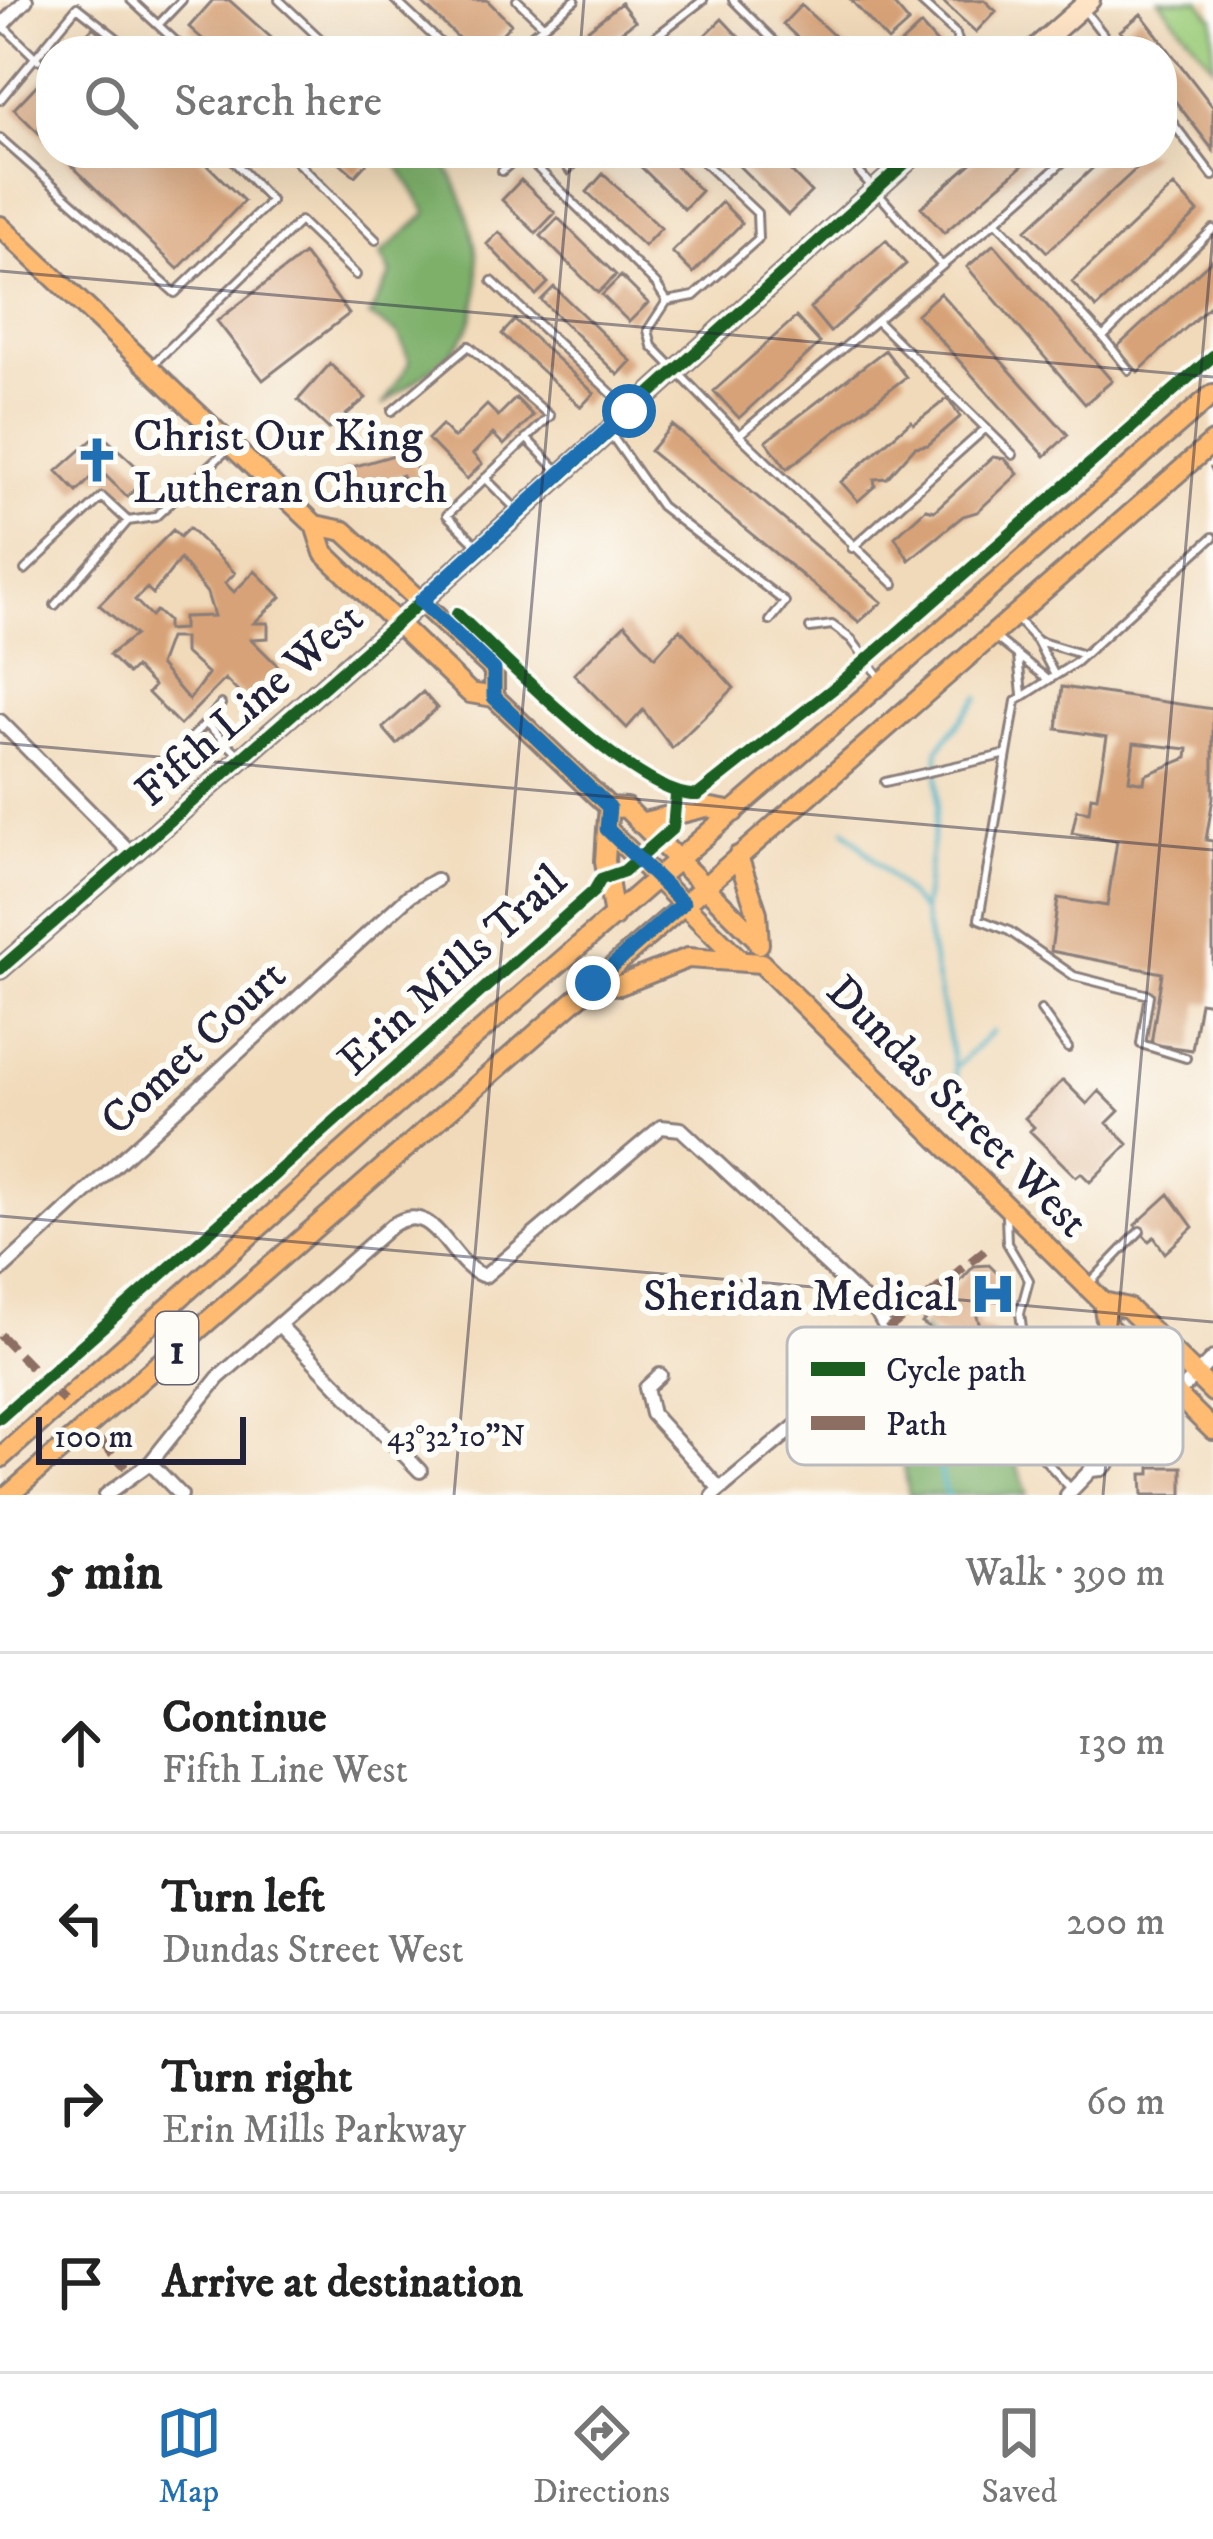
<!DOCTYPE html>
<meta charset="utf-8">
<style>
:root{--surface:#fff;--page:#f2f2f2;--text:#222;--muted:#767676;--line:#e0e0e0;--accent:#1f6fb2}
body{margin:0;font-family:"IM FELL DW Pica",serif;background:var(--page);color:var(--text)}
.scale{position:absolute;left:36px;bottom:30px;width:210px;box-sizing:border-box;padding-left:12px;border:6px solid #22223b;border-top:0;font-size:33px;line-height:42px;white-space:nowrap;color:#22223b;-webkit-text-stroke:9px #fdfcf7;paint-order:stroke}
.stop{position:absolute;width:36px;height:36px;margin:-27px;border:9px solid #1f6fb2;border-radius:50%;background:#fff}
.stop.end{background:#1f6fb2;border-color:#fff;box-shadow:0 3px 12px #0008}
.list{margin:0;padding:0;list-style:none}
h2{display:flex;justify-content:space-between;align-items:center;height:156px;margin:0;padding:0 48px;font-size:51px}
h2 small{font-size:39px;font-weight:400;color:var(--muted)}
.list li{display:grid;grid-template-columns:78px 1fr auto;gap:36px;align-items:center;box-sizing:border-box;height:180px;padding:0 48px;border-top:3px solid var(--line)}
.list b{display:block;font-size:45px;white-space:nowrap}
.list p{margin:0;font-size:39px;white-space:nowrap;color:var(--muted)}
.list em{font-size:39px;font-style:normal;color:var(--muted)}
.icon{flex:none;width:66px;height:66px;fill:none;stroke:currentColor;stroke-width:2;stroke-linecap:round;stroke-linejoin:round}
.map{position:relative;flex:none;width:1213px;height:1495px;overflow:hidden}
.search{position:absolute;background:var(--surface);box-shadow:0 12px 48px #0002;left:36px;right:36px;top:36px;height:132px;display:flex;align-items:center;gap:30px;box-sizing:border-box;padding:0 42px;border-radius:48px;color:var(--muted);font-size:45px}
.sheet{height:876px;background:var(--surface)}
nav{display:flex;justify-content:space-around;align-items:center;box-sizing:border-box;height:168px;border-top:3px solid var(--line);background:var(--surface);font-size:33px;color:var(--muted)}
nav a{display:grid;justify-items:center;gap:6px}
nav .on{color:var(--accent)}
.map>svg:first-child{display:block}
.green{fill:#9dcd7b;stroke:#60785b;stroke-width:3}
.forest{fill:#7eb06b;stroke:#506953;stroke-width:3}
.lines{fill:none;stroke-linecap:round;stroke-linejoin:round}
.stream{stroke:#43afc2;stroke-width:4.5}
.building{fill:#d7a277;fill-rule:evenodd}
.lane-casing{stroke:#8a7e7a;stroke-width:12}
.street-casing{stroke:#8a7e7a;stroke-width:18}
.secondary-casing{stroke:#8a7e7a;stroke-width:24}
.primary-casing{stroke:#8a7e7a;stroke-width:24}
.lane{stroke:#fff;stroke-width:6}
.street{stroke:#fff;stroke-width:12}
.secondary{stroke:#ffe4c6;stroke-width:18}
.primary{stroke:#febb71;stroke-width:18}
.quiet{stroke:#8d6e63;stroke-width:9;stroke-dasharray:18 9;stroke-linecap:butt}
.cycleway-casing{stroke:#fdfcf7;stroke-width:20}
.cycleway{stroke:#1b5e20;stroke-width:12}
.route{stroke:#1f6fb2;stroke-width:15}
.ticks{fill:none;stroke:#22223b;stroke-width:3;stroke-opacity:0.45}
.labels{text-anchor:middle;stroke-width:12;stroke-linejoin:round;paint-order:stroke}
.shield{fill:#fdfcf7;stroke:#646373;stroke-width:3}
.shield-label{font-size:42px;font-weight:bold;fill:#22223b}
.poi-label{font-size:45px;fill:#22223b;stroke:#fdfcf7;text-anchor:start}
.street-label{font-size:45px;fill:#22223b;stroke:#fdfcf7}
.key{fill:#fdfcf7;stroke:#bbbbbf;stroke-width:3}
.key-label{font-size:33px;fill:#22223b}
.ticks-label{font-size:30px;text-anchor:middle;fill:#22223b;stroke:#fdfcf7;stroke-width:12;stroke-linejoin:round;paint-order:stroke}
</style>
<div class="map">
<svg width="1213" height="1495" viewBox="0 0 1213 1495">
<rect width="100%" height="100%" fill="#fdfcf7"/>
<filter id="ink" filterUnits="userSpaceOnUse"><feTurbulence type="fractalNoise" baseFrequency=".00833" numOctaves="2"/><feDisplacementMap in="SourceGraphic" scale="24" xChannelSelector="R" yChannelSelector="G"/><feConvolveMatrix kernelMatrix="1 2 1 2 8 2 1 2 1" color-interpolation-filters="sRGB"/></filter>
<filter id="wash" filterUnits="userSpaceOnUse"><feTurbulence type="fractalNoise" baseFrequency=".004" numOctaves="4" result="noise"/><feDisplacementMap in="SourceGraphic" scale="48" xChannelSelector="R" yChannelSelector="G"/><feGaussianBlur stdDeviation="2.7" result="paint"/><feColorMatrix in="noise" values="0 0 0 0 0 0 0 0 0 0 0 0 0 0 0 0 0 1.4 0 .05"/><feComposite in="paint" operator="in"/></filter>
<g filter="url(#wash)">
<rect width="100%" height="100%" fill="#f1daba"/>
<path class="green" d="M1159 0H1199L1213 18V66Z"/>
<path class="forest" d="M402 153H438C470 196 496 291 462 339 444 364 407 385 383 405L410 362 398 334 369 316 391 274 381 254 427 213 394 159Z
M923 1329 990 1392 1028 1495H909L898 1432 837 1427 914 1351Z"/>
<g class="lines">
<path class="stream" d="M845 829 923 911 959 1090
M923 910 938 803V749L979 697
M958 1065 992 1032
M887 1366 898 1379 967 1393 971 1406C956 1435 926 1461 948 1495"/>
</g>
<g id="blocks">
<path class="building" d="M213 0H229L286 51H216L189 27Z
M419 0H487L511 24 486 51H472Z
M851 0H890L909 22 888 41Z
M941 0H984L996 11 976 32Z
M621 3 635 21 596 51H561Z
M801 5 850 51H812L783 24Z
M1141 14 1213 107V150L1162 84V51H1136L1120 31Z
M722 19 752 51H712L701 39Z
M921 25 944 51H893Z
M93 27 118 51H70Z
M51 70V145L14 109Z
M59 153H195L244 201 178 269Z
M329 153H376L355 176Z
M549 153H593L568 175Z
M643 153H663L701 191 684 209 635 161Z
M726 153H773L811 192 788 215Z
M983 153H1037L944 233 921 207Z
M1109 153H1153L1047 252 1026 230Z
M603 174 661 228 644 246 587 192Z
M521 180 555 213 536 233 502 200Z
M1174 186 1198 212 1096 308 1072 282Z
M722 202 742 223 693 273 672 252Z
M558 218 616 275 598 293 541 236Z
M499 232 548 283 536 295 487 244Z
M886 240 906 264 830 332 810 308Z
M994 244 1112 381 1085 404 967 267Z
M304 254 349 314 263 380 217 321Z
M1213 259V303L1138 372 1116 348Z
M621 276 648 303 629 322 602 295Z
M554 287 631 361 618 375 541 300Z
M940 293 1068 435 1045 456 917 314Z
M796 317 820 343 739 418 714 391Z
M515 320 594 393 581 407 502 334Z
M885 350 906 377 787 469 766 441Z
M330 364 366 398 329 429 298 400Z
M516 398 533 416 504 445 493 434 473 454 482 464 467 479 428 439 442 425 454 438 487 405 498 416Z
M948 398 960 417 928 445 915 447 887 478 874 479 875 486 858 501 841 482 911 421 914 424Z
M672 425 882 602 859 622 650 451Z
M100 433 148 477 127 497 105 475 99 480 94 475 77 492 57 471Z
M411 450 419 478 404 482 402 475 348 491 342 470Z
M993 457 1005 459 1018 474 977 512 963 516 909 560 895 537 926 509 934 511Z
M189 528 235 573 225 583 234 592 255 571 281 597 254 623H268V638L251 639 280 668 247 701 225 679 180 725 148 693 154 686 135 667 128 674 109 655 135 635 99 605 173 530 180 537ZM180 559 207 593 214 616 183 617V629L167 630V621L156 611 151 616 135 600 147 588 153 594ZM169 638H184V652L208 674 189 700 159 665Z
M625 624 655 657 680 629 734 688 672 748 643 710 627 728 574 674Z
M1062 687 1213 709V798L1206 840 1213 841V1004L1200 1002 1192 1050 1151 1044 1162 973 1051 951 1058 898 1107 906 1117 841 1072 833 1077 810 1089 812 1091 796 1097 797 1107 737 1057 729ZM1134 743 1188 749 1187 758 1145 775 1144 783 1129 780Z
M423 692 437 708 397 744 383 728Z
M1063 1080 1087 1104 1099 1091 1119 1111 1107 1123 1128 1144 1090 1182 1081 1173 1076 1177 1030 1131 1034 1127 1025 1118Z
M1169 1194 1193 1227 1165 1253 1154 1237 1149 1241 1135 1225Z
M989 1265 1001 1277 1000 1293 976 1313 981 1330H989L997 1337 996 1346 1011 1349 1034 1372 1042 1363 1056 1364 1068 1374 1067 1389 1029 1425 963 1352 922 1323 974 1266Z
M1150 1467H1182V1495H1143L1142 1474H1150Z"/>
</g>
</g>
<g filter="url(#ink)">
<use href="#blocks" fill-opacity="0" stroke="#8a7e7a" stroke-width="3"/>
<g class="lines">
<g class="lane-casing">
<path id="lane" d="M131 0 186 51
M279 0 333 51
M395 0 449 51
M517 0 543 25
M733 0 784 51
M919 0 956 34 961 51
M1085 11 1116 51
M159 24 182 0
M2 25 38 60
M512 51 575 0
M637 51 703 0
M0 100 77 7 133 51
M1162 109 1213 176
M0 138 175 293 271 201 226 153
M288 153 376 240
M522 153 656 284 667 301
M694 153 757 213 758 239 694 296 667 301 648 330 652 346 739 435
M852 153 859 172 942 266
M1073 153 996 221 1103 337 1213 229
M502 171 522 153
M492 281 627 408
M877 321 1013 455
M1103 337 1129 370
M152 365 300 221 356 275
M392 411 469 346 550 416 447 515 477 545
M612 436 661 506 785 602 770 621
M526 438 557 470
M485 478 517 510
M852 548 986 428
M25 570 102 497 128 521
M894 584 739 435 996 221
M55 605 128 521 155 517 229 448
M1016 618 1037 641 1054 674
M810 628 832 625 851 639 881 679
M996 638 1046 678
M1038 641 1081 654
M1018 657 1022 694
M206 723 221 704
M182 747 206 723 238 754
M885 782 1003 755
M1041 1010 1068 1048
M1186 1058 1141 1044 1149 995 1074 976 1009 931 979 919 1016 701 1075 663 1213 537
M1006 1216 1007 1243 1029 1280 1020 1313 1023 1335 1056 1349 1088 1387 1081 1408 1044 1447V1459L1072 1490
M1089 1284 1140 1231"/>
</g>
<g class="street-casing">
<path id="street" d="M0 27 26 0
M0 721 131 853
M0 1271 409 896 436 880
M281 1327 420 1471
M660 1375 646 1388 652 1414 720 1489
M150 1463 181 1495
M1091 1470 1092 1459 1144 1405 1174 1393
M106 1495 150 1463 218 1378 391 1226C437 1195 448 1266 485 1276L661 1127 681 1129 877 1312 887 1330 883 1353 713 1495
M1067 1495 1091 1470 1102 1469 1213 1358"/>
</g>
<g class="secondary-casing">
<path id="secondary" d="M1032 51 1090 0
M0 969 397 623 916 153"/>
</g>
<g class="primary-casing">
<path id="primary" d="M0 226 315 525 324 553 470 693 494 697 609 807 626 808 758 940
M315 525 344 531 494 670V697
M609 807 607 829 738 958
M640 823 706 807 734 812
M607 829 605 861 614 917
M738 856 757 913 759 944
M593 983 620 985 688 958 761 963 1103 1302 1128 1308 1213 1392
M1103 1302 1107 1326 1213 1430
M0 1458 381 1118 1213 394
M9 1495 1213 442"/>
</g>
<use href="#lane" class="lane"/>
<use href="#street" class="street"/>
<use href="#secondary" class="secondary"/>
<use href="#primary" class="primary"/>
<path class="quiet" d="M1211 471 1213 470
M887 1330 991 1245
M0 1335 64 1401
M100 1441 126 1467"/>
<g class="cycleway-casing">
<path id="cycleway" d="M457 614C503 657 640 800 698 795L838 685 1213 356
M0 969 397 623 916 153
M0 1418 594 891 601 879 624 871 673 828 676 795"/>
</g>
<use href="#cycleway" class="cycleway"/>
</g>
</g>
<g class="lines" filter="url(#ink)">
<path class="route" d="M593 983 683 903 607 829 609 807 494 697V670L421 601 629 411"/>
</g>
<path class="ticks" d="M580 51 584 0M0 271 1213 377M0 743 1213 850M0 1216 1213 1322M454 1495 571 153M1103 1495 1213 234"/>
<defs>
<g id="church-bare" transform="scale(3.6)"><path d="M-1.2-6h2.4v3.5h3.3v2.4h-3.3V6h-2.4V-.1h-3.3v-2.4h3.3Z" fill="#1f6fb2" stroke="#fdfcf7" stroke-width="2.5" paint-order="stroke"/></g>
<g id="hospital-bare" transform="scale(3.6)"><path d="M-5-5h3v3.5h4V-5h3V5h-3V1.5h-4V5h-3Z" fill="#1f6fb2" stroke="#fdfcf7" stroke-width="2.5" paint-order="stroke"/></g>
</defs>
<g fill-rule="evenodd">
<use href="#church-bare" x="97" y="460"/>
<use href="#hospital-bare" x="993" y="1294"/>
</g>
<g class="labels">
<rect class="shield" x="156" y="1312" width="42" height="72" rx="9"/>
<g class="shield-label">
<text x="177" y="1363">1</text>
</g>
<g class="poi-label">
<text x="133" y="450">Christ Our King<tspan x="133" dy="52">Lutheran Church</tspan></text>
<text x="957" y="1310" text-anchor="end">Sheridan Medical</text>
</g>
<g class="street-label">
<text transform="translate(248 703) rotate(-41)" y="16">Fifth Line West</text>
<text transform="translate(451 969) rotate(-42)" y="16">Erin Mills Trail</text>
<text transform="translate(192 1046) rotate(-43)" y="16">Comet Court</text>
<text transform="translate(959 1105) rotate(45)" y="16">Dundas Street West</text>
</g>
</g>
<rect x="787" y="1327" width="396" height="138" rx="18" class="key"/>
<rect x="811" y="1362" width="54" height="14" fill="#1b5e20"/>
<rect x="811" y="1416" width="54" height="14" fill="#8d6e63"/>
<g class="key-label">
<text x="886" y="1381">Cycle path</text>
<text x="886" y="1435">Path</text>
</g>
<g class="ticks-label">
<text x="456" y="1446">43°32'10"N</text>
</g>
</svg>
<div class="scale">100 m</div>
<div class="stop" style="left:629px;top:411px"></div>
<div class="stop end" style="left:593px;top:983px"></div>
<div class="search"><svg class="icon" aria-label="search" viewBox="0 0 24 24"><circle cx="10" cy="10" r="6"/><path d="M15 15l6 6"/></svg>Search here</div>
</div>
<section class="sheet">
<h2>5 min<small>Walk · 390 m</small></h2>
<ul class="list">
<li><svg class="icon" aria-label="ahead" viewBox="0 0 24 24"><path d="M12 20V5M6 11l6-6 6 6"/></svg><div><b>Continue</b><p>Fifth Line West</p></div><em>130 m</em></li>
<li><svg class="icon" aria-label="left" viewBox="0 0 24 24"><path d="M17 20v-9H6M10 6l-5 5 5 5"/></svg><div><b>Turn left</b><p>Dundas Street West</p></div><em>200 m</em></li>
<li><svg class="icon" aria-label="right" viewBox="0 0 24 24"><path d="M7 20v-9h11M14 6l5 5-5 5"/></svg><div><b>Turn right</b><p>Erin Mills Parkway</p></div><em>60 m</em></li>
<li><svg class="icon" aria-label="arrive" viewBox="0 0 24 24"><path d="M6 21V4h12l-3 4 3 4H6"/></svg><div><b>Arrive at destination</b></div></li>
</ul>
</section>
<nav>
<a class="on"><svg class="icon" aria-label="map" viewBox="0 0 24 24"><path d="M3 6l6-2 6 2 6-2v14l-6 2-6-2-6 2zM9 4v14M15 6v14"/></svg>Map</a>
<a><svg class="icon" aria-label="directions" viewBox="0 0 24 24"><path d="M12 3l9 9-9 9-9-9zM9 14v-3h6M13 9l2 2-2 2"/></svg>Directions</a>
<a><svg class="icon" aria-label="saved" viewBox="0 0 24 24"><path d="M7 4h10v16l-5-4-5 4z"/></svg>Saved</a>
</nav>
